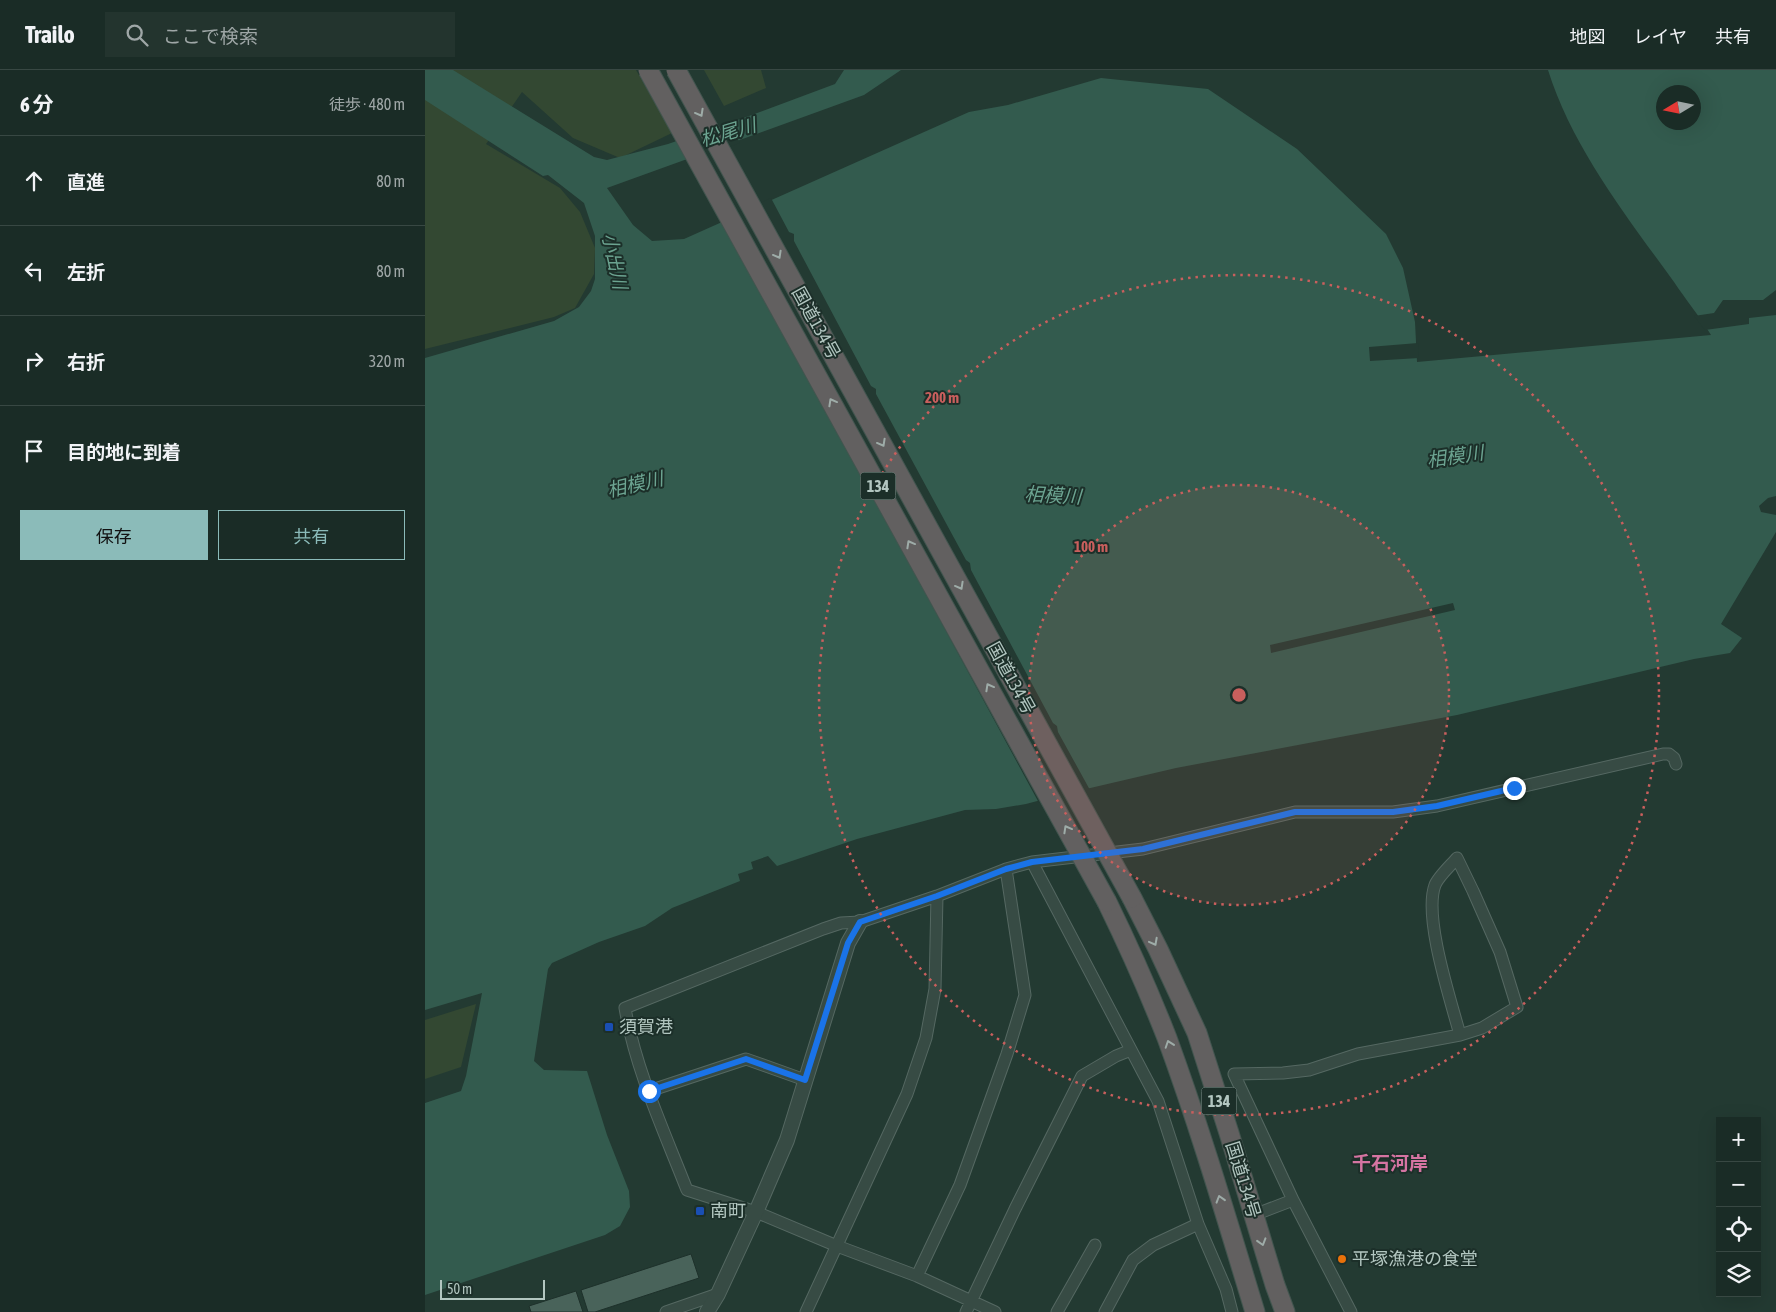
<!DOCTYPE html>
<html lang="ja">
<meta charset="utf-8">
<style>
:root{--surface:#1a2c26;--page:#23342e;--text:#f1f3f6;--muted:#9fa7a7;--line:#384843;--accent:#8bbbb9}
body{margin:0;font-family:"Asap Condensed","Noto Sans JP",sans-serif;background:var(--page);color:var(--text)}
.controls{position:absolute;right:15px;bottom:15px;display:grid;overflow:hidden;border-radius:0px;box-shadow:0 5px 20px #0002}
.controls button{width:45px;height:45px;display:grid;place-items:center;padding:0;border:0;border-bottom:1px solid var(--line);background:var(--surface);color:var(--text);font:25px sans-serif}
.compass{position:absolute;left:1231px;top:15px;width:45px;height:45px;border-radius:50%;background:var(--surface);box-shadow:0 5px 20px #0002;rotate:260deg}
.scale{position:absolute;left:15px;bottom:12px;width:105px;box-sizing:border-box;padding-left:5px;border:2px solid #b2c6c0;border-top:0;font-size:14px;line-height:18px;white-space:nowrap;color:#b2c6c0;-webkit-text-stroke:4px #1c2f29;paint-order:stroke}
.stop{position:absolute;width:15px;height:15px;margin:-11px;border:4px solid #1a73e8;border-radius:50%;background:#fff}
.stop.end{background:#1a73e8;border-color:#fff;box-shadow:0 1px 5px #0008}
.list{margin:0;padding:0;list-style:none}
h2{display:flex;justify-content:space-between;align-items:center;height:65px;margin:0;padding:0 20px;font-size:21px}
h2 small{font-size:16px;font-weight:400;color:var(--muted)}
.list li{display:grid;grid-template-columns:32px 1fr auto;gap:15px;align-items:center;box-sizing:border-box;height:90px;padding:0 20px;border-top:1px solid var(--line)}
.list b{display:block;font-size:19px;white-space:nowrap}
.list em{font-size:16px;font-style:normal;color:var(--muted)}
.actions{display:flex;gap:10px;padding:15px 20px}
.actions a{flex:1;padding:11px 0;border:1px solid var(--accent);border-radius:0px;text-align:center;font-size:18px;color:var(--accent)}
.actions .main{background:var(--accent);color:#111}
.icon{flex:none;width:28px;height:28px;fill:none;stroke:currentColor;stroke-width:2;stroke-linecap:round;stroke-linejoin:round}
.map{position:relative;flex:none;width:1351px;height:1242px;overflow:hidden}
header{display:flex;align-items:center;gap:30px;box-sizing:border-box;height:70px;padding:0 25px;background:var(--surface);border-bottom:1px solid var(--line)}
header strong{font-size:24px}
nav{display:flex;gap:28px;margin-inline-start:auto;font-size:18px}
.search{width:350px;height:45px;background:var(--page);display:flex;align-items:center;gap:12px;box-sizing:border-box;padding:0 18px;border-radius:0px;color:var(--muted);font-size:19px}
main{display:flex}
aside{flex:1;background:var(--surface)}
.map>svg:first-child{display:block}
.green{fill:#334832}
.water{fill:#335b4e;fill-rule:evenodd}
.pier{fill:#233a32}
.building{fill:#49635a;stroke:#1e312b}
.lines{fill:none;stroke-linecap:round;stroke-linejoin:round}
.minor-casing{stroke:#556862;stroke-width:13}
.tertiary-casing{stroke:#556862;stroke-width:16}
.trunk-casing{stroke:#42554f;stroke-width:21}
.minor{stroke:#374b44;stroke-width:11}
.tertiary{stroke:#374b44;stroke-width:14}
.trunk{stroke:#626060;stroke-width:19}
.trunk-bridge-casing{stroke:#42554f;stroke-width:21;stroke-linecap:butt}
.trunk-bridge{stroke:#626060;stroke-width:19}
.oneway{stroke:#9eaca8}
.route{stroke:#1a73e8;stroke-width:6}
.ring{fill:none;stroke:#c95f5d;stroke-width:2.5;stroke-dasharray:2.5 5}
.transit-dot{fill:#1a4fb4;stroke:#1c2f29;stroke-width:2}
.food-dot{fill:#e8710a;stroke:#1c2f29;stroke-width:2}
.labels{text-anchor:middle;stroke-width:4;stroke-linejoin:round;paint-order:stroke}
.shield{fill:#1c2f29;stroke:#859993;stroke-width:1}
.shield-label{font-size:16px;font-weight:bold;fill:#b2c6c0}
.street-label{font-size:18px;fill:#b2c6c0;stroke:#1c2f29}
.poi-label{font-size:18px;fill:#b2c6c0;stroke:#1c2f29;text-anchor:start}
.water-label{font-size:19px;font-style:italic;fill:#6ca491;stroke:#1c2f29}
.neighbourhood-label{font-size:19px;font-weight:bold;fill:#d574a2;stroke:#1c2f29}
.centre{fill:#c95f5d;stroke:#1c2f29;stroke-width:2.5}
.ring-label{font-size:15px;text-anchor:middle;font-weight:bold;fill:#c95f5d;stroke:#1c2f29;stroke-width:4;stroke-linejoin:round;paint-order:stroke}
</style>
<header>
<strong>Trailo</strong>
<div class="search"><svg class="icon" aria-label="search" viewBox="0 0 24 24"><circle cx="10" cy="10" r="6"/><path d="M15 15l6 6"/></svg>ここで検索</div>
<nav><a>地図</a><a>レイヤ</a><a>共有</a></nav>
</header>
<main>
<aside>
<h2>6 分<small>徒歩 · 480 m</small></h2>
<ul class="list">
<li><svg class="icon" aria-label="ahead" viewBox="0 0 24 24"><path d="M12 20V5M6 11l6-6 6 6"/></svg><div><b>直進</b></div><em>80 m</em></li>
<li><svg class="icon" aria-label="left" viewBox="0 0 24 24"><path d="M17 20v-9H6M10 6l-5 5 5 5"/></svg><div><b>左折</b></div><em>80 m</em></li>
<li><svg class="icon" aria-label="right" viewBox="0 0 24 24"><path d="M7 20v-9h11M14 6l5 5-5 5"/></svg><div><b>右折</b></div><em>320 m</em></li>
<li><svg class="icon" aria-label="arrive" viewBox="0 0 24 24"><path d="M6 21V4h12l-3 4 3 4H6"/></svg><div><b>目的地に到着</b></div></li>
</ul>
<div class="actions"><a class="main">保存</a><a>共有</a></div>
</aside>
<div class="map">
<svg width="1351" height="1242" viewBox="0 0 1351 1242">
<rect width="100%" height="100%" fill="#233a32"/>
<path class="green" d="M0 0H211L247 63 195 88 148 68 97 22 61 74 135 118 155 142 170 178 169 204 150 238 129 247 0 279Z
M279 0H336L341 18 299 36Z
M51 934 36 997 0 1009V950Z"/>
<path class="water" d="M0 0H28L169 87 182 90 243 74 324 46 410 14 419 0H476L439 25 182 118 208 155 227 171 259 169 544 42 583 35 676 8 783 19 872 79 961 164 978 198 990 252 992 292 1286 265C1275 247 1261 230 1249 212 1202 147 1147 77 1123 0H1351V426L1343 428 1334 436 1336 442 1351 445V462L1296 554 1317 568 1305 583 1269 589 1032 645 751 698 631 726 601 734 571 739 540 740 432 769 352 796 343 786 326 792 328 799 313 804 315 811 247 838 220 856 174 872 127 893 123 899 109 991 119 1000 162 1001 182 1065 204 1121 205 1137 195 1156 180 1165 0 1225V1033L36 1021 41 1006 57 923 0 940V288L129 251 154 237 166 221 170 209V166L159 133 123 105 118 106 0 30ZM1238 22H1268V52H1238Z"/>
<path class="pier" d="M303 51 315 73 266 90 254 67Z
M346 128 364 162 369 164V171L446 316 451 319V324L541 490 545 493 546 500 628 653 632 656 633 662 665 720 614 733 298 149Z
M1351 220V245L1324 248V254L1280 260 1269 246 1289 243 1298 230H1338Z
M993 273 994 288 945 291 944 277Z
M1028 533 1030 540 846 583 845 575Z"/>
<path class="building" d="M266 1184 274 1208 170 1242H163L156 1220Z
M151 1221 158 1242H106L104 1236Z"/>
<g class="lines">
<g class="minor-casing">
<path id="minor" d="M607 792 733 1031 773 1154 801 1219 807 1242
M224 1021 321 989 380 1010
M868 1130 809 1004 858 1003 884 1000 933 984 1035 965 1057 958 1092 937 1075 882 1048 821 1032 788C1026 795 1013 807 1010 815 998 847 1026 931 1035 965
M829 1145 868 1130 926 1242
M492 1206 535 1115 582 984 600 925 581 799
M241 1242 293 1224
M381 1242 482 1024 501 968 510 919 512 826
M541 1242 590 1139 657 1006 691 986 706 980
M570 1242 492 1206 412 1176 331 1142 262 1120C239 1061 211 1001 200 938L398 859 416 853 435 852 512 826 581 799 607 792 718 779 870 742H968L1012 736 1238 684H1244L1249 688 1251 694
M632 1242 670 1175
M680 1242 708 1190 728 1175 773 1154"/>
</g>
<g class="tertiary-casing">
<path id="tertiary" d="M282 1242 293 1224 331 1142 362 1070 423 873 435 852"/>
</g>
<g class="trunk-casing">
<path id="trunk" d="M707 828 733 879 772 963 804 1063 850 1215 860 1242
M682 832C704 877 724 922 742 968 775 1058 802 1150 830 1242"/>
</g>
<use href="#minor" class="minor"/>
<use href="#tertiary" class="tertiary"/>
<use href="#trunk" class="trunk"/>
<g class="trunk-bridge-casing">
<path id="trunk-bridge" d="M223 0 682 832
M251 0 707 828"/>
</g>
<use href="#trunk-bridge" class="trunk-bridge"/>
</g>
<defs><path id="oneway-chevron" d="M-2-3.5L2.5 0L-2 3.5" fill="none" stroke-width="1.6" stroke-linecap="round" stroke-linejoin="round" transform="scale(1.25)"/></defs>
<g class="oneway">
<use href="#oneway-chevron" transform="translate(275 43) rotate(61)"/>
<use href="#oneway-chevron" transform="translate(353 185) rotate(61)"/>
<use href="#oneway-chevron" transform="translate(407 332) rotate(-119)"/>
<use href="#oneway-chevron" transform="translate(457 373) rotate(61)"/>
<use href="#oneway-chevron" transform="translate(485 474) rotate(-119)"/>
<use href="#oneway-chevron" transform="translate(535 516) rotate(61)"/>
<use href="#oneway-chevron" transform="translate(564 617) rotate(-119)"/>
<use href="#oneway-chevron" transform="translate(642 759) rotate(-119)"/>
<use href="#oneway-chevron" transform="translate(729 872) rotate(62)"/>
<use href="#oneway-chevron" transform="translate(744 974) rotate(-109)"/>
<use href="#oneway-chevron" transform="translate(795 1129) rotate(-107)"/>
<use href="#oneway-chevron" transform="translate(837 1172) rotate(73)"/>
</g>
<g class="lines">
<path class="route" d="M224 1021 321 989 380 1010 423 873 435 852 512 826 581 799 607 792 718 779 870 742H968L1012 736 1089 718"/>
</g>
<circle cx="814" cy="625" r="210" fill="#c95f5d" fill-opacity=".12"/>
<g class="ring">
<circle cx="814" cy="625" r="210"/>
<circle cx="814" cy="625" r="420"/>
</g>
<g class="transit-dot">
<rect x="179" y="952" width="10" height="10" rx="2.5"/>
<rect x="270" y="1136" width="10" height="10" rx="2.5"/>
</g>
<circle class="food-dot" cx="917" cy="1189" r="5"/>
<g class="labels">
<g class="shield">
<rect x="435.5" y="402.5" width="35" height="27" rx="4"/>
<rect x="776.5" y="1017.5" width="35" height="27" rx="4"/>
</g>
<g class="shield-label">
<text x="453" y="422">134</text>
<text x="794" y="1037">134</text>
</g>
<g class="street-label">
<text transform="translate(391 253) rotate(61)" y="6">国道134号</text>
<text transform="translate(586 608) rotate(61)" y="6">国道134号</text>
<text transform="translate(818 1110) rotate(73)" y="6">国道134号</text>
</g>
<g class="poi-label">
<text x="194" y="963">須賀港</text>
<text x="285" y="1147">南町</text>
<text x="927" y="1195">平塚漁港の食堂</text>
</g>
<g class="water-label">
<text transform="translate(303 62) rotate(-16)" y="7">松尾川</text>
<text transform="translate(190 191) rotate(78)" y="7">小出川</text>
<text transform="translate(1030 386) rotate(-8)" y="7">相模川</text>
<text transform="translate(210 414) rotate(-13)" y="7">相模川</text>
<text transform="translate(628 425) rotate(3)" y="7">相模川</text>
</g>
<g class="neighbourhood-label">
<text x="965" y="1100">千石河岸</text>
</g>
</g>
<circle cx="814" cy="625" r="8" class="centre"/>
<g class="ring-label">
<text x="517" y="333">200 m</text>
<text x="666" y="482">100 m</text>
</g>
</svg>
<div class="controls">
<button>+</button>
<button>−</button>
<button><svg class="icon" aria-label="locate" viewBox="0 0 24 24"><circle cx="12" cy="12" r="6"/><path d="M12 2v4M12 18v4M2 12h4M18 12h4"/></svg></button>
<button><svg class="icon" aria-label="layers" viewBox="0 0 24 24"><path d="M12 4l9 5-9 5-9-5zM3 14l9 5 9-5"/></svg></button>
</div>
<svg class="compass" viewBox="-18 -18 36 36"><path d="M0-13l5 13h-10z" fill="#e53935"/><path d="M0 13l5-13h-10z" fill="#9fa7a7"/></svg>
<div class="scale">50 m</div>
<div class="stop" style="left:224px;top:1021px"></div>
<div class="stop end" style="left:1089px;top:718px"></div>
</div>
</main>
